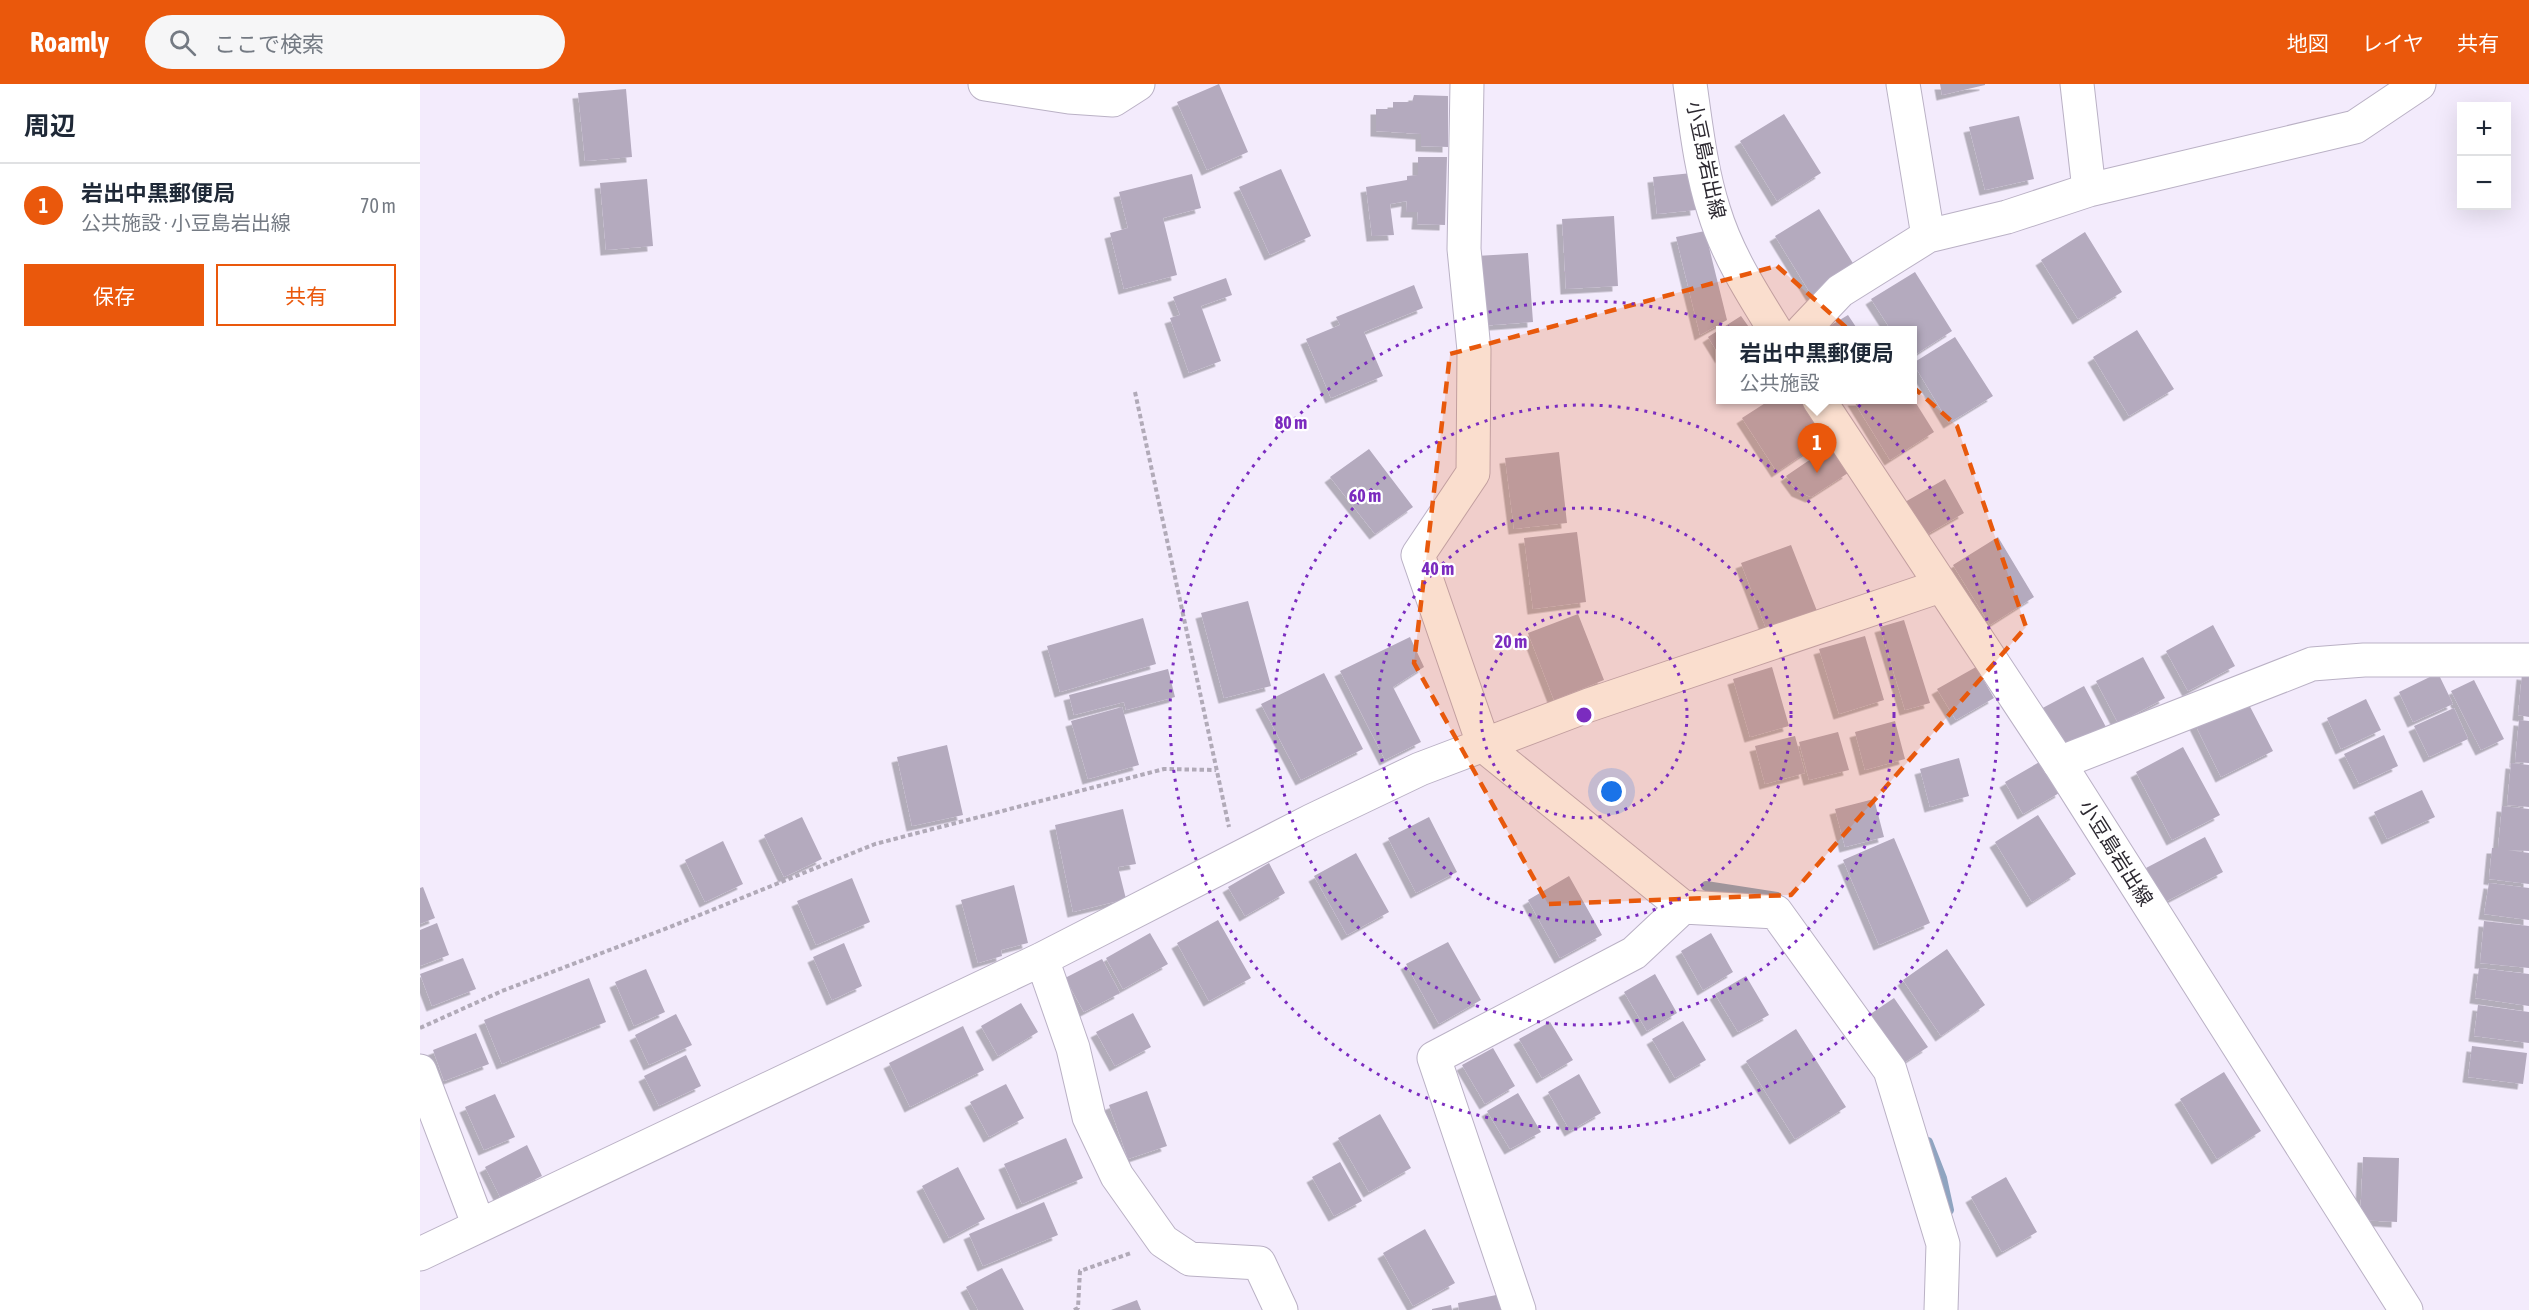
<!DOCTYPE html>
<html lang="ja">
<meta charset="utf-8">
<style>
:root{--surface:#fff;--page:#f6f6f7;--text:#1f2937;--muted:#747a83;--line:#e0e1e3;--accent:#ea580c}
body{margin:0;font-family:"Asap Condensed","Noto Sans JP",sans-serif;background:var(--page);color:var(--text)}
.controls{position:absolute;right:18px;top:18px;display:grid;overflow:hidden;border-radius:0px;box-shadow:0 6px 24px #0002}
.controls button{width:54px;height:54px;display:grid;place-items:center;padding:0;border:0;border-bottom:2px solid var(--line);background:var(--surface);color:var(--text);font:30px sans-serif}
.you{position:absolute;left:1192px;top:708px;width:21px;height:21px;margin:-15px;border:4px solid #fff;border-radius:50%;background:#1a73e8;box-shadow:0 0 0 9px #1a73e833}
.badge{display:grid;place-items:center;width:39px;height:39px;border-radius:50%;background:var(--accent);color:#fff;font-size:20px;font-weight:700}
.pin{position:absolute;translate:-50% -50px;filter:drop-shadow(0 2px 3px #0008)}
.pin::after{content:'';position:absolute;top:32px;width:21px;height:18px;background:inherit;clip-path:polygon(0 0,100% 0,50% 100%)}
.popup{position:absolute;left:1296px;top:242px;width:201px;height:78px;box-sizing:border-box;display:grid;place-content:center;border-radius:0px;background:var(--surface);filter:drop-shadow(0 2px 4px #0005);font-size:20px;white-space:nowrap;color:var(--muted)}
.popup b{font-size:22px;color:var(--text)}
.popup::after{content:'';position:absolute;left:50%;top:100%;margin-left:-12px;border:12px solid transparent;border-top-color:var(--surface)}
.list{margin:0;padding:0;list-style:none}
h2{display:flex;justify-content:space-between;align-items:center;height:78px;margin:0;padding:0 24px;font-size:26px}
h2 small{font-size:20px;font-weight:400;color:var(--muted)}
.list li{display:grid;grid-template-columns:39px 1fr auto;gap:18px;align-items:center;box-sizing:border-box;height:84px;padding:0 24px;border-top:2px solid var(--line)}
.list b{display:block;font-size:22px;white-space:nowrap}
.list p{margin:0;font-size:20px;white-space:nowrap;color:var(--muted)}
.list em{font-size:20px;font-style:normal;color:var(--muted)}
.actions{display:flex;gap:12px;padding:18px 24px}
.actions a{flex:1;padding:14px 0;border:2px solid var(--accent);border-radius:0px;text-align:center;font-size:21px;color:var(--accent)}
.actions .main{background:var(--accent);color:#fff}
.icon{flex:none;width:33px;height:33px;fill:none;stroke:currentColor;stroke-width:2;stroke-linecap:round;stroke-linejoin:round}
.map{position:relative;flex:none;width:2109px;height:1226px;overflow:hidden}
header{display:flex;align-items:center;gap:36px;box-sizing:border-box;height:84px;padding:0 30px;background:var(--accent);color:#fff}
header strong{font-size:28px}
nav{display:flex;gap:33px;margin-inline-start:auto;font-size:21px}
.search{width:420px;height:54px;background:var(--page);display:flex;align-items:center;gap:15px;box-sizing:border-box;padding:0 21px;border-radius:33px;color:var(--muted);font-size:22px}
main{display:flex}
aside{flex:1;background:var(--surface)}
.map>svg:first-child{display:block}
.lines{fill:none;stroke-linecap:round;stroke-linejoin:round}
.stream{stroke:#8fa4c0;stroke-width:10}
.building{fill:#b4aabe;filter:url(#shadow)}
.minor-casing{stroke:#bab1c5;stroke-width:35}
.major-casing{stroke:#bab1c5;stroke-width:35}
.path{stroke:#b1aab8;stroke-width:4;stroke-dasharray:4.5 3;stroke-linecap:butt}
.minor{stroke:#fff;stroke-width:33}
.major{stroke:#fff;stroke-width:33}
.marked{fill:#e8590c;fill-opacity:0.2;stroke:#e8590c;stroke-width:4.5;stroke-dasharray:12 8;stroke-linejoin:round}
.ring{fill:none;stroke:#7b2cbf;stroke-width:3;stroke-dasharray:3 6}
.labels{text-anchor:middle;stroke-width:4.5;stroke-linejoin:round;paint-order:stroke}
.street-label{font-size:20px;fill:#2c2830;stroke:#fff}
.centre{fill:#7b2cbf;stroke:#fff;stroke-width:3}
.ring-label{font-size:18px;text-anchor:middle;font-weight:bold;fill:#7b2cbf;stroke:#fff;stroke-width:4.5;stroke-linejoin:round;paint-order:stroke}
</style>
<header>
<strong>Roamly</strong>
<div class="search"><svg class="icon" aria-label="search" viewBox="0 0 24 24"><circle cx="10" cy="10" r="6"/><path d="M15 15l6 6"/></svg>ここで検索</div>
<nav><a>地図</a><a>レイヤ</a><a>共有</a></nav>
</header>
<main>
<aside>
<h2>周辺<small></small></h2>
<ul class="list">
<li><span class="badge">1</span><div><b>岩出中黒郵便局</b><p>公共施設 · 小豆島岩出線</p></div><em>70 m</em></li>
</ul>
<div class="actions"><a class="main">保存</a><a>共有</a></div>
</aside>
<div class="map">
<svg width="2109" height="1226" viewBox="0 0 2109 1226">
<defs>
<filter id="shadow"><feDropShadow dx="-5.5" dy="5.5" stdDeviation="0" flood-color="#0004"/></filter>
</defs>
<rect width="100%" height="100%" fill="#f3ebfc"/>
<g class="lines">
<path class="stream" d="M1286 802 1357 813
M1508 1058 1522 1094 1529 1126"/>
</g>
<path class="building" d="M799 0 828 68 787 86 757 18Z
M1520 0H1565V1L1522 11Z
M206 5 212 73 165 77 158 9Z
M994 11 1028 12V63L1001 62V50L956 47V25H973V18H992Z
M1364 30 1401 89 1357 117 1320 57Z
M1599 32 1614 95 1565 106 1549 43Z
M998 73H1027L1025 141 997 140 998 128H986L987 117 970 120 974 151 952 152 946 103 987 96V92L998 91Z
M861 85 891 152 850 171 819 103Z
M1272 89 1276 126 1237 130 1233 93Z
M772 90 781 124 743 134 757 191 704 205 690 149 708 144 699 108Z
M227 95 233 162 186 166 180 99Z
M1399 125 1436 184 1392 212 1355 152Z
M1194 132 1198 202 1146 205 1142 135Z
M1285 147 1307 236 1280 251 1256 153Z
M1665 148 1702 208 1658 235 1621 176Z
M1108 169 1113 238 1060 242 1056 172Z
M1495 188 1532 247 1493 272V246H1471L1451 215Z
M806 194 812 211 781 222 801 277 769 289 750 234 760 231 753 213Z
M994 201 1003 224 944 248 963 292 911 314 886 255 920 241 916 233Z
M1428 231 1438 246H1403Z
M1321 232 1331 246H1301V274L1288 253Z
M1717 246 1754 305 1709 332 1673 273Z
M1535 253 1573 312 1529 339 1493 279Z
M1350 316H1381L1396 338 1380 348 1391 365 1357 388 1322 334Z
M1433 316H1494L1514 348 1470 376Z
M1410 362 1428 389 1391 413 1377 407 1366 392Z
M949 365 993 423 955 450 910 393Z
M1139 368 1147 439 1094 445 1085 374Z
M1525 395 1544 429 1504 452 1485 418Z
M1157 448 1166 518 1113 525 1104 454Z
M1578 453 1614 513 1570 541 1533 481Z
M1371 461 1397 527 1347 547 1321 479Z
M828 517 851 602 804 614 781 529Z
M1158 530 1184 596 1134 616 1108 549Z
M723 534 736 580 640 608 627 562Z
M1484 536 1510 619 1485 626 1460 543Z
M1793 541 1815 582 1768 607 1746 567Z
M1445 552 1464 616 1419 630 1399 565Z
M990 553 1004 583 973 603 1001 658 965 676 920 587Z
M1723 573 1745 614 1698 639 1676 597Z
M1352 583 1369 642 1330 653 1313 595Z
M1556 583 1574 614 1536 636 1517 605Z
M748 585 755 613 706 626 704 618 654 631 649 611Z
M904 589 943 665 881 696 841 620Z
M2018 589 2033 620 1993 638 1979 608Z
M2102 590 2109 591V633L2098 631Z
M2054 596 2084 655 2061 666 2031 607Z
M1664 602 1686 643 1638 668 1617 627Z
M1825 613 1853 667 1801 693 1774 638Z
M1946 615 1961 646 1921 665 1907 634Z
M702 623 719 681 668 695 651 637Z
M2034 624 2048 655 2009 673 1994 642Z
M2099 636 2109 637V679L2095 678Z
M1475 637 1485 675 1445 686 1435 648Z
M1418 648 1429 686 1389 696 1379 658Z
M1964 651 1978 682 1939 700 1924 670Z
M1375 652 1385 689 1345 700 1335 662Z
M527 661 543 731 492 742 477 673Z
M1763 663 1800 731 1752 756 1716 688Z
M1539 674 1549 712 1510 723 1500 685Z
M1623 676 1641 708 1603 730 1585 698Z
M2091 679 2109 681V723L2087 721Z
M2002 706 2015 733 1967 755 1954 728Z
M1454 715 1464 753 1425 763 1415 725Z
M2082 722 2109 725V767L2088 766 2109 769V800L2069 795 2072 764H2078Z
M703 725 716 780 698 783 706 815 653 828 635 741Z
M1618 731 1656 790 1612 818 1575 758Z
M382 733 402 775 364 793 344 751Z
M1009 733 1037 788 996 809 968 754Z
M1785 753 1803 788 1743 819 1726 784Z
M1474 754 1510 839 1459 861 1423 776Z
M303 757 323 800 285 818 265 776Z
M936 769 969 828 927 851 894 792Z
M849 779 865 809 825 832 808 803Z
M1149 792 1182 851 1140 874 1108 816Z
M432 794 450 838 396 861 377 817Z
M2069 799 2109 804V836L2064 830Z
M594 801 608 859 581 866 582 872 558 879 541 816Z
M3 803 15 834 0 840V804Z
M798 836 831 894 789 917 757 859Z
M2064 837 2109 842V884L2060 879Z
M17 839 29 871 0 882V846Z
M730 849 748 880 703 905 686 874Z
M1291 849 1313 888 1283 906 1261 867Z
M1028 858 1061 916 1019 940 986 880Z
M424 859 442 902 412 916 393 873Z
M1527 865 1565 921 1521 952 1483 896Z
M43 874 56 905 12 922 0 890Z
M682 875 700 909 664 928 645 894Z
M2059 884 2109 890V922L2055 914Z
M226 885 245 928 214 942 195 898Z
M1235 890 1257 929 1227 947 1204 908Z
M1326 892 1349 931 1318 948 1295 910Z
M169 894 186 938 82 980 64 936Z
M1474 914 1508 963 1482 980 1449 931Z
M601 919 618 948 578 972 561 942Z
M2058 921 2109 928V959L2054 952Z
M713 929 731 963 695 982 676 948Z
M256 930 272 961 229 981 215 951Z
M1263 937 1286 976 1255 994 1232 955Z
M1130 938 1153 976 1122 994 1099 955Z
M543 942 564 986 490 1023 469 979Z
M1376 945 1426 1023 1375 1055 1326 977Z
M56 949 69 980 24 997 13 966Z
M2052 962 2107 969 2103 1000 2048 993Z
M1073 964 1095 1002 1065 1020 1042 981Z
M266 971 281 1002 239 1022 224 992Z
M1804 988 1841 1047 1797 1075 1760 1015Z
M1159 990 1181 1029 1150 1047 1128 1008Z
M586 1000 604 1034 569 1053 550 1018Z
M727 1007 747 1062 708 1075 689 1021Z
M1098 1009 1121 1048 1090 1065 1067 1027Z
M75 1010 95 1053 64 1066 45 1023Z
M960 1030 991 1084 949 1108 918 1054Z
M646 1054 663 1094 602 1120 584 1080Z
M107 1061 122 1092 80 1113 65 1083Z
M1943 1073 1979 1074 1977 1138 1940 1136Z
M920 1078 942 1117 914 1132 892 1093Z
M538 1083 565 1135 529 1154 502 1102Z
M1586 1093 1617 1148 1582 1168 1551 1113Z
M624 1118 638 1151 563 1182 549 1150Z
M1005 1145 1035 1199 993 1222 963 1169Z
M582 1184 604 1226H558L546 1203Z
M1081 1210 1085 1226H1039L1038 1219Z
M717 1216 721 1226H691Z
M1031 1221 1032 1226H1012V1225Z"/>
<g class="lines">
<g class="minor-casing">
<path id="minor" d="M565 0 649 13 693 16 718 0
M1047 0 1044 165 1054 266 1053 389 998 471 1064 662 1263 823 1356 828 1470 986 1523 1160 1521 1226
M1483 0 1508 152
M1657 0 1669 106
M1383 246 1420 207 1508 152 1587 133 1669 106 1935 43 1999 0
M1639 679 1892 580 1944 576H2109
M622 875 653 964 669 1033 697 1092 743 1157 770 1175 839 1179 861 1226
M0 987 59 1142
M0 1170 622 875 891 737 1000 685 1169 621 1520 502
M1099 1226 1014 974 1214 869 1263 823"/>
</g>
<g class="major-casing">
<path id="major" d="M1270 0C1276 42 1281 87 1294 127 1307 170 1332 209 1355 246
M1399 316 1639 679 1986 1226"/>
</g>
<path class="path" d="M715 308 809 743
M0 944 82 907 250 843 455 760 744 685 796 686
M654 1226 658 1224 660 1187 711 1169"/>
<use href="#minor" class="minor"/>
<use href="#major" class="major"/>
</g>
<path class="marked" d="M1357 182 1537 342 1606 543 1371 811 1128 820 994 579 1030 270Z"/>
<g class="ring">
<circle cx="1164" cy="631" r="103"/>
<circle cx="1164" cy="631" r="207"/>
<circle cx="1164" cy="631" r="310"/>
<circle cx="1164" cy="631" r="414"/>
</g>
<g class="labels">
<g class="street-label">
<text transform="translate(1286 76) rotate(78)" y="7">小豆島岩出線</text>
<text transform="translate(1696 769) rotate(58)" y="7">小豆島岩出線</text>
</g>
</g>
<circle cx="1164" cy="631" r="9" class="centre"/>
<g class="ring-label">
<text x="871" y="345">80 m</text>
<text x="945" y="418">60 m</text>
<text x="1018" y="491">40 m</text>
<text x="1091" y="564">20 m</text>
</g>
</svg>
<div class="controls">
<button>+</button>
<button>−</button>
</div>
<div class="you"></div>
<div class="pin badge" style="left:1397px;top:389px">1</div>
<div class="popup"><b>岩出中黒郵便局</b>公共施設</div>
</div>
</main>
